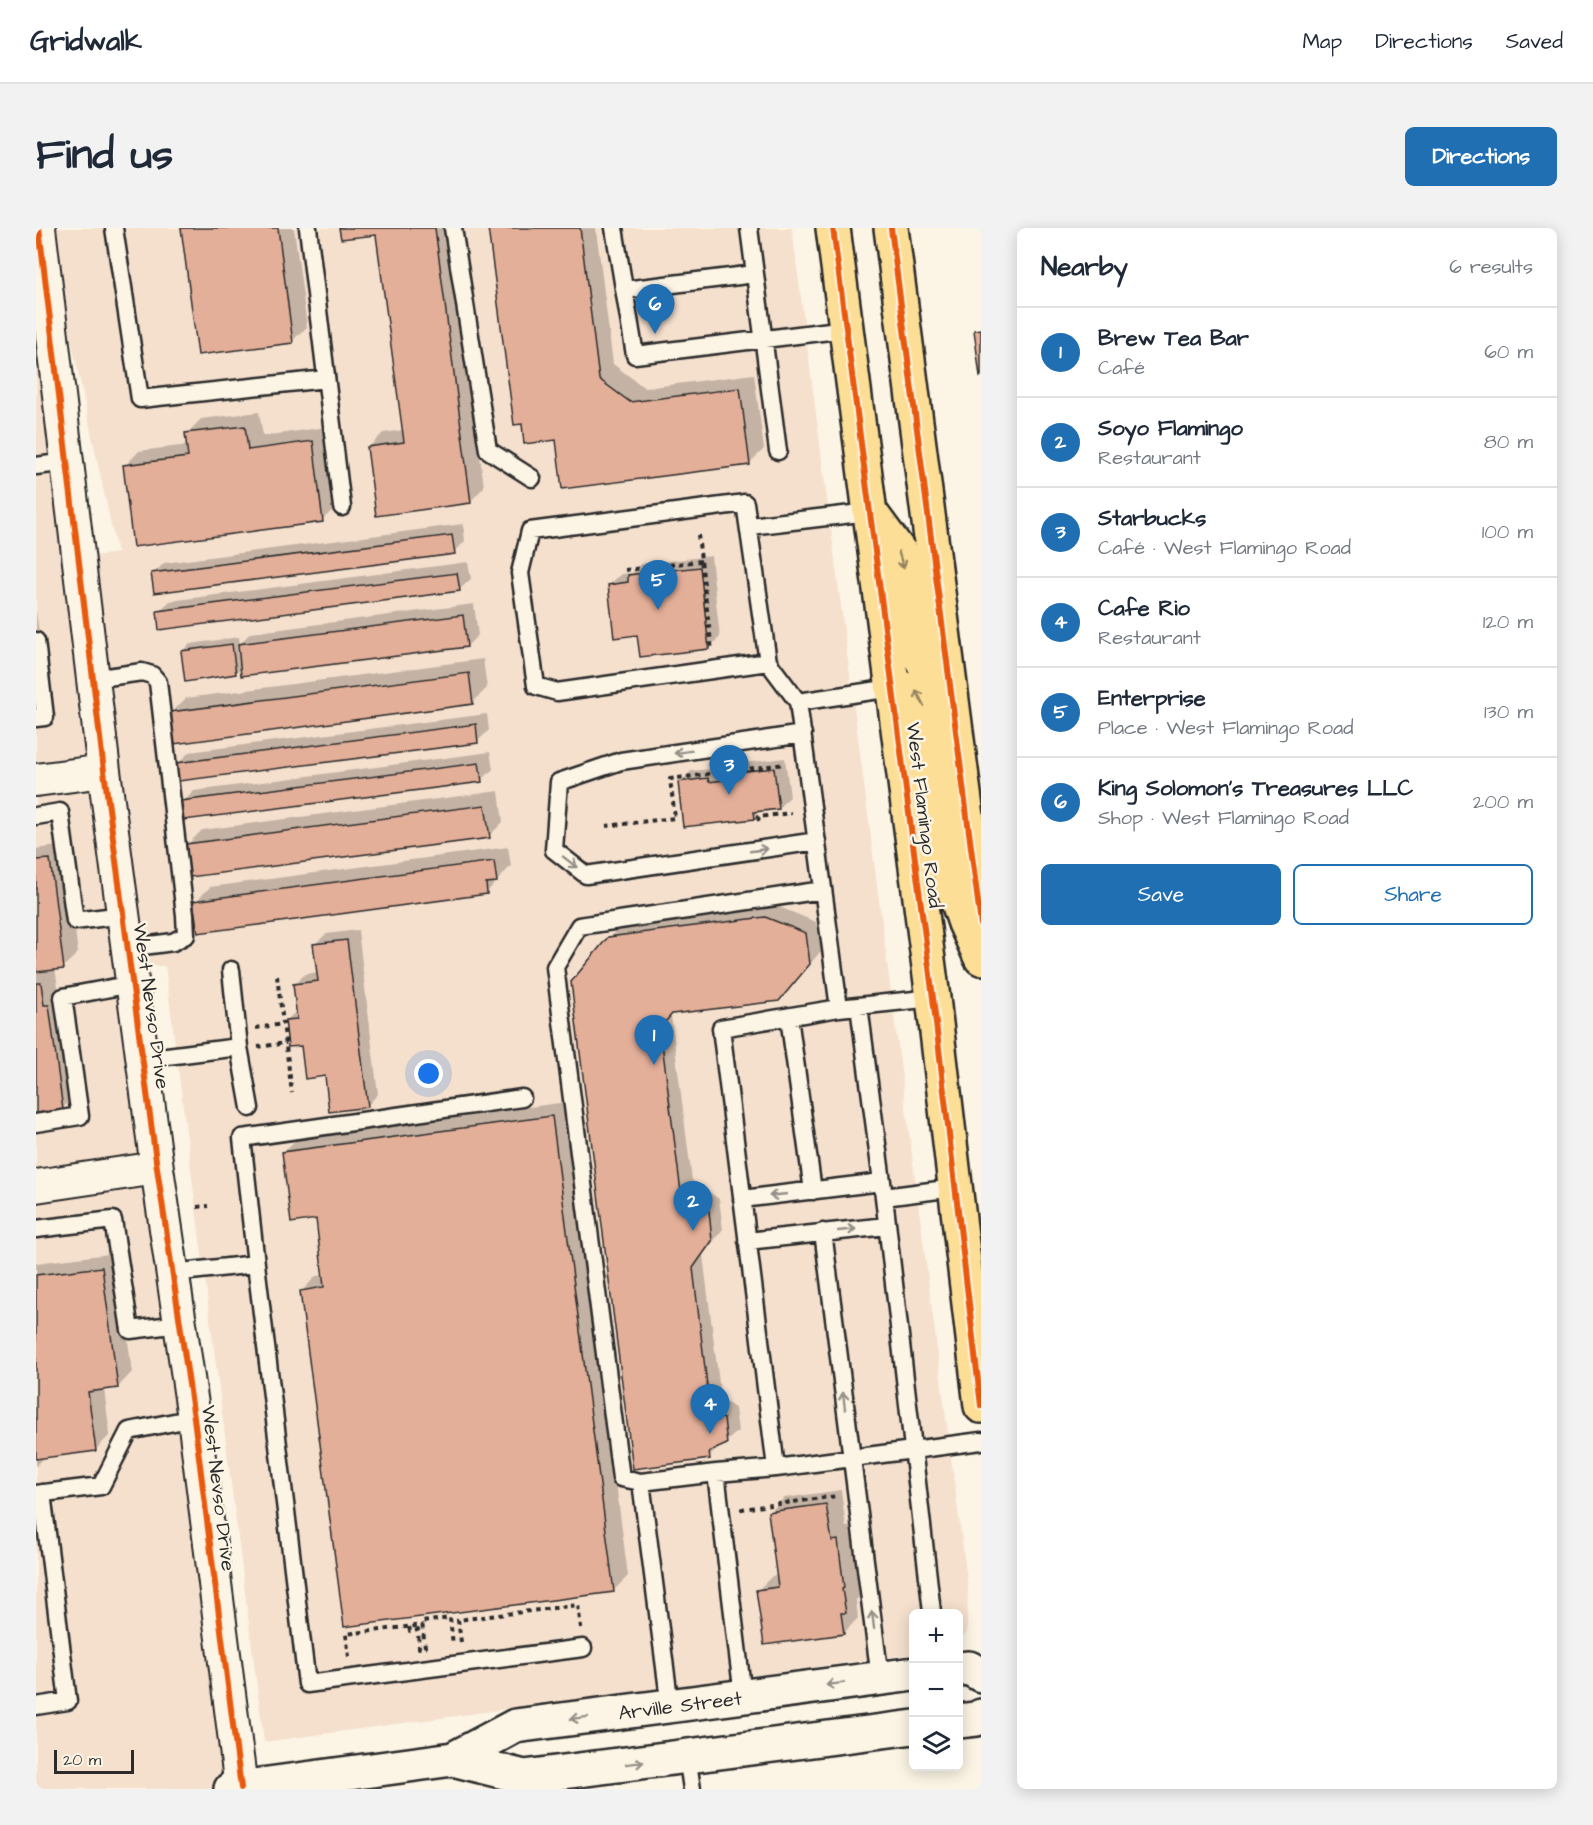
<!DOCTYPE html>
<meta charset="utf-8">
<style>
:root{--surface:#fff;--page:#f2f2f3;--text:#1f2937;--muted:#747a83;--line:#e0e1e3;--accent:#1f6fb2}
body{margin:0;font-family:"Architects Daughter",sans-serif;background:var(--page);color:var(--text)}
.controls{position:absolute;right:18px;bottom:18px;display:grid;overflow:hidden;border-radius:9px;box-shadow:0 3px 15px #0003}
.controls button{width:54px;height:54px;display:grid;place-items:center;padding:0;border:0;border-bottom:2px solid var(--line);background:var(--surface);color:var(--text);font:30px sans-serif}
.scale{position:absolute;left:18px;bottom:15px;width:80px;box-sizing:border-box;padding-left:6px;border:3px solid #2b2b2b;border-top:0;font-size:16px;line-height:21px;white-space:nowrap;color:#2b2b2b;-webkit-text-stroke:4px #fcf5e5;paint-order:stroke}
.you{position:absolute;left:393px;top:846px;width:21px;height:21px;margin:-15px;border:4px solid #fff;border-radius:50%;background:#1a73e8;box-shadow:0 0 0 9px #1a73e833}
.badge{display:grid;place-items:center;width:39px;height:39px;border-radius:50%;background:var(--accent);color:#fff;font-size:20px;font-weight:700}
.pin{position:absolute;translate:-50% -50px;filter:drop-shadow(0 2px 3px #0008)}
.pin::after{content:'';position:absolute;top:32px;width:21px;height:18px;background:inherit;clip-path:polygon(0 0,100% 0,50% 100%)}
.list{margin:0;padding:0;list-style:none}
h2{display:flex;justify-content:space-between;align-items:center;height:78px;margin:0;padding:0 24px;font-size:26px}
h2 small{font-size:20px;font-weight:400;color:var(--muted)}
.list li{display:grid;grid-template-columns:39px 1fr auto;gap:18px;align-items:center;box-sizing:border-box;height:90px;padding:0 24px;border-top:2px solid var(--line)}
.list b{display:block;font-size:22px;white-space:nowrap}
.list p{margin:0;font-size:20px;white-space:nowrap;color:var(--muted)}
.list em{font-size:20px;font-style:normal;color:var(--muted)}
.actions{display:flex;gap:12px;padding:18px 24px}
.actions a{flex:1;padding:14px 0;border:2px solid var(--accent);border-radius:9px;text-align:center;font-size:21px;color:var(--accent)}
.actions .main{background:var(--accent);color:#fff}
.icon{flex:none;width:33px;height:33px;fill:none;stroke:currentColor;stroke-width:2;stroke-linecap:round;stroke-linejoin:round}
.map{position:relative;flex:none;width:945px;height:1561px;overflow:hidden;border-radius:9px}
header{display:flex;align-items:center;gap:36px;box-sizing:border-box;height:84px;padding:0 30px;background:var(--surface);border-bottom:2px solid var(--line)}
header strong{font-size:28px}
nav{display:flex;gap:33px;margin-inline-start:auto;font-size:21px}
.intro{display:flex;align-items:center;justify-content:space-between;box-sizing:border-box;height:144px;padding:0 36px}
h1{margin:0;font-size:42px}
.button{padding:15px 27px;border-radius:9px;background:var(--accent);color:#fff;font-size:21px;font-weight:700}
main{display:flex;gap:36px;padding:0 36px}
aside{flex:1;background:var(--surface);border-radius:9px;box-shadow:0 3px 15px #0003}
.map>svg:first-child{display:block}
.built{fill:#f5e0ce}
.shadow{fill:#0003}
.building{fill:#e4af99;stroke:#2b2b2b;stroke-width:1.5}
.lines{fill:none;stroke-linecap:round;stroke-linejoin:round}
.service-casing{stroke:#2b2b2b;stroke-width:21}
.minor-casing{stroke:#2b2b2b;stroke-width:36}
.secondary-casing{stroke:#2b2b2b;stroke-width:38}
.primary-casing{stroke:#2b2b2b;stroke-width:38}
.path{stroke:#2b2b2b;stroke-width:4;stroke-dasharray:4.5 4.5;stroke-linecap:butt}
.service{stroke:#fcf5e5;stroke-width:16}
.minor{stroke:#fcf5e5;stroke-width:32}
.secondary{stroke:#fcf5e5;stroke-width:33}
.primary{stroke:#fcde96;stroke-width:33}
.cycleway-casing{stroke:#fcf5e5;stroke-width:10}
.cycleway{stroke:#e8590c;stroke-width:6}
.oneway{stroke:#948460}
.oneway2{stroke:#949088}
.labels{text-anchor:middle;stroke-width:5;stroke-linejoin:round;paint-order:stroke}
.street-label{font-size:20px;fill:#2b2b2b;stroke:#fcf5e5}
</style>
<header>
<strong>Gridwalk</strong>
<nav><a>Map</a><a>Directions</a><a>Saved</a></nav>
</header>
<div class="intro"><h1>Find us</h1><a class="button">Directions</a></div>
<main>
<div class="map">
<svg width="945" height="1561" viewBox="0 0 945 1561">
<rect width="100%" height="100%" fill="#fcf5e5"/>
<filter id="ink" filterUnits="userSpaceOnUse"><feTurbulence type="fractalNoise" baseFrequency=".0167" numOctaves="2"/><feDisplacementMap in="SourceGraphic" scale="12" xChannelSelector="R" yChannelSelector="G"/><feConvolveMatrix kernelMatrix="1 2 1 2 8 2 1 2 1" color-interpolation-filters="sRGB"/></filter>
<g filter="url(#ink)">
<path class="built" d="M0 0 43 330 81 325 11 0H756L932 1359 931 1406 923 1410 922 1386H878L877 1426 228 1514 129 738 95 739 195 1561H0Z"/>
<path class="shadow" d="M147 0H258L271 99 256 113Z
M305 0H415L448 259 434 274 332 220 347 205 367 202 342 5Z
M454 0H560L577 136 609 160 718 146 728 221 713 236 521 210 487 195Z
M223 184 227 208 291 199 301 278 286 292 89 238 103 223 152 217 150 206 165 191Z
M427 296 429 313 418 325 117 346 128 335Z
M675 328 684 409 673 420 603 406 573 357 585 346 596 345 605 336Z
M432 334 435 351 423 362 122 384 134 373Z
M438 376 442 407 431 418 206 439 200 445 146 423 154 416 203 409 204 416 214 405Z
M0 382 8 441 0 448Z
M447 431 451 460 436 475 135 485 150 470Z
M451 486 453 502 442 513 142 536 153 524Z
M454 524 457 541 446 552 147 574 158 563Z
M749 530 754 569 742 580 725 582 718 589 644 554 655 543 683 540V543L701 541 707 535Z
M463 563 467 594 453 608 151 617 166 602Z
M28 617 42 725 27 739 19 740 40 866 26 881 0 884V621Z
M472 619 475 638 450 665 159 674 174 659Z
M741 678 780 694 785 723 754 760 638 784 635 788 656 952 683 971 687 1001 667 1027 685 1171 699 1180 702 1203 673 1229 573 710 584 699Z
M322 702 342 866 331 878 290 847 250 793 261 782 258 757 269 746 282 744 278 717 290 706Z
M531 874 592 1348 578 1362 266 1063 280 1048 288 1047 281 990 247 924 262 910Z
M81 1025 96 1144 82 1159 68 1161 74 1207 59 1222 10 1228 0 1238V1035Z
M805 1262 810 1299 816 1298 823 1369 820 1372 822 1390 808 1405 722 1362 736 1348 742 1347 733 1285 748 1270Z"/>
<path class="building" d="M145 0H242L257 115 162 127Z
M303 0H399L435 275 340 288 331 219 368 214 340 7 305 11Z
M452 0H544L563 151 594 174 704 160 714 237 526 261 520 212 488 216 486 196 478 197Z
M945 101V148L944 149 938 102Z
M209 198 212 222 277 213 287 294 97 319 87 237 152 229 149 205Z
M416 307 419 326 118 365 115 345Z
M664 339 673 421 604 429 601 407 578 410 572 357 592 354V347Z
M421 345 424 363 123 402 121 383Z
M427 387 431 419 205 448 202 416Z
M196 416 200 446 149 454 145 423Z
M433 445 437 476 138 516 134 484Z
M440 496 442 515 143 553 140 535Z
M443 535 446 554 148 592 145 573Z
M738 540 743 581 718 584 719 591 647 599 642 554 672 550 673 554 695 551V545Z
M449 577 454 610 154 649 150 616Z
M14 631 28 741 0 744V632Z
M458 633 461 654 450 655 451 666 162 705 157 673Z
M729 689 770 705 774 736 743 773 636 786 624 800 645 964 673 983 676 1013 657 1040 674 1182 688 1191 691 1216 673 1224 674 1231 597 1241 535 754 572 709Z
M311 712 332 879 293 884 289 848 269 851 265 818 252 819 249 792 261 791 257 756 282 753 277 716Z
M0 755H5L8 777H13L27 882 0 885Z
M516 888 578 1364 308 1399 264 1063 288 1059 280 991 255 995 246 924Z
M66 1039 82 1160 52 1164 60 1223 0 1231V1047Z
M790 1276 796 1313 802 1312 808 1360 806 1361 810 1385H805L808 1406 728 1417 720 1362 742 1359 732 1284Z"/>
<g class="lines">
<g class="service-casing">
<path id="service" d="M78 0 104 171 290 151
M272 0 306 279
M417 0 452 222 496 250
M578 0 599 127 810 101
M713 0 742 223
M588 62 719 46
M0 238 31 234
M714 298 833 284
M0 413 9 489 0 490
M732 434 521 464 500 458 484 345 494 303 709 275 732 434 762 474 803 780 897 770
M57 451 106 444 116 447 122 454 149 687 150 707 137 714 92 720
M762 474 856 460
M767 506 585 533 523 554 518 622 550 647 781 613
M0 588 24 584 39 693 87 687
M195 742 203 819
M823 778 848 969 896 1384
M803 780 685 800 740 1240 945 1213
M753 789 777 963
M107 831 203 819 214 880
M0 895 44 888 27 769 96 756
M848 969 918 960
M706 971 846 954
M0 1001 77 992 94 1102 144 1096
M787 1004 844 1450
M711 1013 851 998
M220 1036 206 910 486 870
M136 1045 220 1036 271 1456 547 1420
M605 1254 585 1250 519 739 543 698 787 662
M0 1266 65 1258 93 1203 158 1190
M707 1468 680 1245 740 1240
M0 1478 32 1473 6 1265
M634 1478 605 1254 680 1245
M651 1528 656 1561"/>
</g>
<g class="minor-casing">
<path id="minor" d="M3 0 68 543 121 940 158 1190 205 1560
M0 552 68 543
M0 958 121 940"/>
</g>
<g class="secondary-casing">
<path id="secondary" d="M922 1441 933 1440 945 1447
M922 1493 940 1491 945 1488
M417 1531 488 1549 878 1499
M195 1561 417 1531 479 1498 878 1446"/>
</g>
<g class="primary-casing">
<path id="primary" d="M797 0 897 770 945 1178
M855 0 945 697
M835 285 866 327 880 420 888 436 902 447 912 451
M856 460 879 461 885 468 893 499 916 657 929 695 945 730"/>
</g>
<path class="path" d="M662 307 676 423
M589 342 665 333
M723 593 722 589 755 585
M570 598 639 590 634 551 749 536
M241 748 256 865
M220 800 247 796
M222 819 250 815
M161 979 172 978
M707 1282 706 1281 801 1268
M373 1399 374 1403 382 1402 383 1420 389 1419 386 1394 414 1390 417 1417
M425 1414 422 1392 542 1377 545 1400
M313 1429 310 1406 387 1397"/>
<use href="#service" class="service"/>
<use href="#minor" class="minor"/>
<use href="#secondary" class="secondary"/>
<use href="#primary" class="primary"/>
<g class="cycleway-casing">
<path id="cycleway" d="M3 0 68 543 121 940 158 1190 205 1560
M797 0 897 770 945 1178
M855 0 945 697"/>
</g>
<use href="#cycleway" class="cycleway"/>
</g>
<defs><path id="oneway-shaft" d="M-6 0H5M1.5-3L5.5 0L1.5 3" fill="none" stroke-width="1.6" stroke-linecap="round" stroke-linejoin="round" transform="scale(1.5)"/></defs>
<g class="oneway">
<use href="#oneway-shaft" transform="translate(865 332) rotate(73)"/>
<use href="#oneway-shaft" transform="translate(884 470) rotate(-117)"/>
</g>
<g class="oneway2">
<use href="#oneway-shaft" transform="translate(647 524) rotate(171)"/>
<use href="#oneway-shaft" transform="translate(723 622) rotate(-8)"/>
<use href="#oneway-shaft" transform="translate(534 634) rotate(38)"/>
<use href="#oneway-shaft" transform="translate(742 967) rotate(174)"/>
<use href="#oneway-shaft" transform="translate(811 1002) rotate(-6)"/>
<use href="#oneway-shaft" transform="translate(808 1173) rotate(-97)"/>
<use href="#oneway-shaft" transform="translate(837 1392) rotate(-97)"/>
<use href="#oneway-shaft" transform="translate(799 1456) rotate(173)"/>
<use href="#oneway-shaft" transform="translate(543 1490) rotate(173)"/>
<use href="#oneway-shaft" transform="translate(599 1535) rotate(-7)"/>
</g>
</g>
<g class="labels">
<g class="street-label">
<text transform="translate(889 587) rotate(83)" y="7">West Flamingo Road</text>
<text transform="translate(116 778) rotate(82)" y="7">West Nevso Drive</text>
<text transform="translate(183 1260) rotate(83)" y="7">West Nevso Drive</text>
<text transform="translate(644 1477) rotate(-7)" y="7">Arville Street</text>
</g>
</g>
</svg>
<div class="controls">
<button>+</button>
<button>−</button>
<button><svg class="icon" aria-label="layers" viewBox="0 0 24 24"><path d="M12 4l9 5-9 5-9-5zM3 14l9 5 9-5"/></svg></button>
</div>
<div class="scale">20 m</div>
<div class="you"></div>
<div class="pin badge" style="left:618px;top:837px">1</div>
<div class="pin badge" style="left:657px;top:1003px">2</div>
<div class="pin badge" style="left:693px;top:567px">3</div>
<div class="pin badge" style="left:674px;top:1206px">4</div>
<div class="pin badge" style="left:622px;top:382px">5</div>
<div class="pin badge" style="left:619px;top:106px">6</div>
</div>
<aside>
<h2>Nearby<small>6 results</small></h2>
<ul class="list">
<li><span class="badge">1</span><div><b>Brew Tea Bar</b><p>Café</p></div><em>60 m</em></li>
<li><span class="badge">2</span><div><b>Soyo Flamingo</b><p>Restaurant</p></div><em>80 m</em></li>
<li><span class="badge">3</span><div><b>Starbucks</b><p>Café · West Flamingo Road</p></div><em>100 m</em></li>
<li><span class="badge">4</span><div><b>Cafe Rio</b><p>Restaurant</p></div><em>120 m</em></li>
<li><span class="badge">5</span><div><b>Enterprise</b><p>Place · West Flamingo Road</p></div><em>130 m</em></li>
<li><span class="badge">6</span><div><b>King Solomon's Treasures LLC</b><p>Shop · West Flamingo Road</p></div><em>200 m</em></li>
</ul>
<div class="actions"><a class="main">Save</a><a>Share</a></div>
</aside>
</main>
